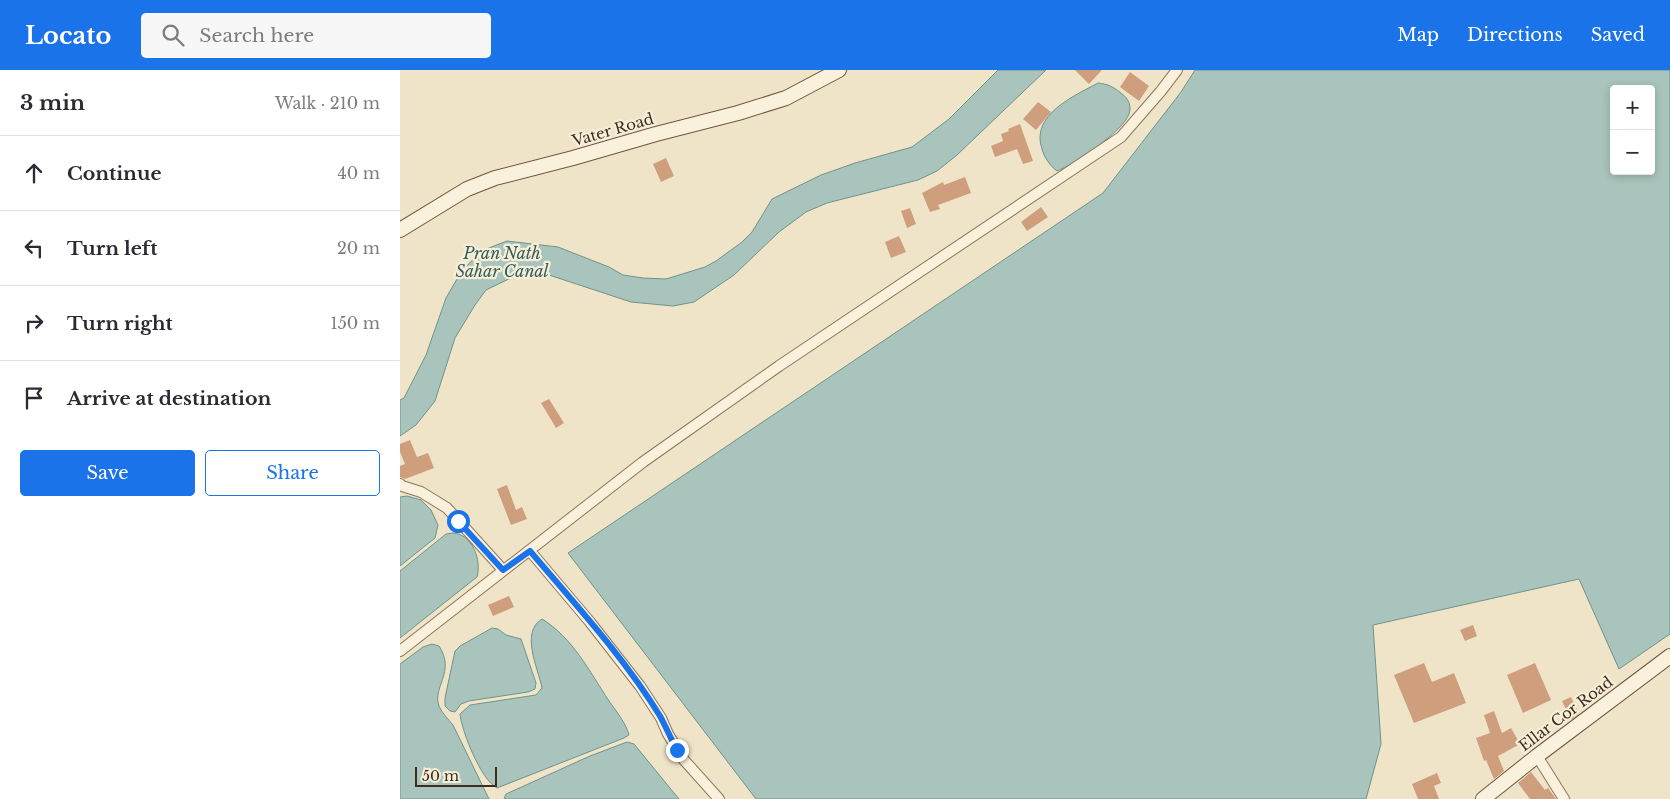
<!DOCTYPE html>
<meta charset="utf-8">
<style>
:root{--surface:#fff;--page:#f7f7f7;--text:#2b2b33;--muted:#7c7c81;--line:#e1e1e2;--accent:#1a73e8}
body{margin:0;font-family:"Libre Baskerville",serif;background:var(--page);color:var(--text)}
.controls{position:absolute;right:15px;top:15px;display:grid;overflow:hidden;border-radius:5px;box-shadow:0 2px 8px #0003}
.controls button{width:45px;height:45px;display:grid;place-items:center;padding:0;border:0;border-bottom:1px solid var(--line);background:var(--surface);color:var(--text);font:25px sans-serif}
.scale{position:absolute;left:15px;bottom:12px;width:82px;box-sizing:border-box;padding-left:5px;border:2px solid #3d2e20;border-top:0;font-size:14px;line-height:18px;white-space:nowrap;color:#3d2e20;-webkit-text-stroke:4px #f7eed8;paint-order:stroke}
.stop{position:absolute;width:15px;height:15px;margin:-11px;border:4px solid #1a73e8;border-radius:50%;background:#fff}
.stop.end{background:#1a73e8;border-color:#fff;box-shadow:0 1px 5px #0008}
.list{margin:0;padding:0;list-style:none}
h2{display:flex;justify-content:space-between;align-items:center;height:65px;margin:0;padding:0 20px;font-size:21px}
h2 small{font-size:16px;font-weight:400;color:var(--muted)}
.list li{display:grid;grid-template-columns:32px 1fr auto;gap:15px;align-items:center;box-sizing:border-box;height:75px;padding:0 20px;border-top:1px solid var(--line)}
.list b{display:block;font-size:19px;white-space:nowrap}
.list em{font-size:16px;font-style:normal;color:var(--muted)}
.actions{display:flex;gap:10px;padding:15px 20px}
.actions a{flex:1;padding:11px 0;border:1px solid var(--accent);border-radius:5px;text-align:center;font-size:18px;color:var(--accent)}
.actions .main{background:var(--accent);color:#fff}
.icon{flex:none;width:28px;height:28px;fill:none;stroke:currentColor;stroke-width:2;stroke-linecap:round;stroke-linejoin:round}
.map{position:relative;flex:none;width:1270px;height:729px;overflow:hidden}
header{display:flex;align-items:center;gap:30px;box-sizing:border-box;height:70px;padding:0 25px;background:var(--accent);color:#fff}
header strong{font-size:24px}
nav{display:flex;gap:28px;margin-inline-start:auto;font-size:18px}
.search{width:350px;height:45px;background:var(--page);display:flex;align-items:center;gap:12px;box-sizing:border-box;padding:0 18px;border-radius:5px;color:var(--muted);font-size:19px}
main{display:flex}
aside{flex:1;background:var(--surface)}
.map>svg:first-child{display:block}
.water{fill:#a9c4bc;stroke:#6f938a;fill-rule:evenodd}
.building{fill:#cf9f7d}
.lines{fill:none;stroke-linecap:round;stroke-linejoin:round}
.street-casing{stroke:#8d765c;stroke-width:12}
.secondary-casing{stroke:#6f573f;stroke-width:16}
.street{stroke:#faf1dc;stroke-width:10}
.secondary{stroke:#faf1dc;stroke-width:14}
.route{stroke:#1a73e8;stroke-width:6}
.labels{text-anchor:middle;stroke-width:4.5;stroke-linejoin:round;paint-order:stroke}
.street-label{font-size:15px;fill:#3d2e20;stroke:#f7eed8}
.water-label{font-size:16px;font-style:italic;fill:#2f5d5a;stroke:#f7eed8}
</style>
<header>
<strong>Locato</strong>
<div class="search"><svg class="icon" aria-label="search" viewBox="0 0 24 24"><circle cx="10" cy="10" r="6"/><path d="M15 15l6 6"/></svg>Search here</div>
<nav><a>Map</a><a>Directions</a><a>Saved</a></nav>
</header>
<main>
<aside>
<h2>3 min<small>Walk · 210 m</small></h2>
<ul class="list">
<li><svg class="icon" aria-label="ahead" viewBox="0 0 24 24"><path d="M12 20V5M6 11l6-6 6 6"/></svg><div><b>Continue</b></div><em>40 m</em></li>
<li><svg class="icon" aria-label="left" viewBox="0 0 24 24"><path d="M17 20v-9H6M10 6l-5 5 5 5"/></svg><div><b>Turn left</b></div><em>20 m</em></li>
<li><svg class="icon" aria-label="right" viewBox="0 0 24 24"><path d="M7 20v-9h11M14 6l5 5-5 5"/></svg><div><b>Turn right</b></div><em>150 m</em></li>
<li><svg class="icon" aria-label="arrive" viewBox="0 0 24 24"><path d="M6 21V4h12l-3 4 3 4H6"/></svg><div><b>Arrive at destination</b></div></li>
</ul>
<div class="actions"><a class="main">Save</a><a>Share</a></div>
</aside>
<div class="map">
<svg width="1270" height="729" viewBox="0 0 1270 729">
<rect width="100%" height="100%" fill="#f0e4c8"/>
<path class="water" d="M598 0H646L557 85 537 101 518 110 427 133 406 142 379 162 334 205 294 232 273 236 231 232 146 204 131 203 115 206 86 220 75 235 55 268 35 331 16 355 0 366V330L4 328 26 285 46 228 61 202 81 181 107 171 158 177 209 197 223 205 243 208 266 209 305 197 316 191 342 172 352 162 372 129 421 105 455 93 512 77 549 49Z
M795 0H1270V564L1219 599 1179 509 973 555 981 674 966 729H356L168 483 703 123 781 22ZM1214 19H1251V101H1214Z
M698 13C708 14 714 17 722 24 728 28 732 36 729 44 723 61 674 95 657 101 650 96 644 87 642 79 630 45 674 26 698 13Z
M7 426 21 430 31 440 38 455 35 468 0 496V427Z
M53 463C72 464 82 490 77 507L0 568V501L46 464Z
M142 549C172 567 190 602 209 631 216 641 226 653 229 665L224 668 97 718C81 710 62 662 60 644L70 635 136 625 142 618C138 598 120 562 142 549Z
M92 558 98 559 106 565 121 569 136 613 135 619 128 622 69 631 61 634 55 642 50 641 45 636V628L55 581 60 576Z
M32 574 39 576C56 602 32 617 39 636 42 643 48 649 53 655L89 729H0V594L23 577Z
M227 672 234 674 279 729H104L106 724 190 686Z"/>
<path class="building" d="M675 0H702L689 14Z
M730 2 749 16 739 31 720 17Z
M638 32 651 42 636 60 623 49Z
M620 54 633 91 623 94 617 79 595 87 591 76 603 71 601 64 609 61 608 59Z
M266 88 274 106 261 112 253 94Z
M565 107 571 123 538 135 540 139 530 142 522 123 543 112 544 115Z
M641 137 648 147 627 161 621 152Z
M510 138 516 154 507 158 501 141Z
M499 166 506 182 491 188 485 172Z
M149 329 164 353 156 358 141 333Z
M10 370 17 387 28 383 34 398 5 409 0 407V396L5 394 0 382V374Z
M107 415 116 440 122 437 127 449 111 455 97 419Z
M109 526 114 537 93 546 88 535Z
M1073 555 1077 566 1065 571 1060 560Z
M1024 593 1032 612 1054 603 1066 633 1014 653 994 605Z
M1135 593 1151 630 1123 643 1107 605Z
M1171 627 1179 644 1171 650 1162 631Z
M1094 641 1102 663 1111 658 1120 674 1098 686 1104 701 1094 709 1086 690 1084 691 1076 668 1090 663 1084 645Z
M1131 702 1145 720 1148 718 1156 729H1130L1118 713Z
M1037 703 1041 713 1034 716 1039 729H1018L1012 714Z"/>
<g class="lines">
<g class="street-casing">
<path id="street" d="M0 414 2 416 21 422 47 438 103 500
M130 481 190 552 240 616 261 648 268 664 284 690 319 729
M0 581 243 392 379 296 721 67 761 21 777 0
M1137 686 1164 729"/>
</g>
<g class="secondary-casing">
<path id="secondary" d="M0 160 67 119 95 108 173 88 256 64 338 43 386 28 439 0
M1083 729 1137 686 1270 586"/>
</g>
<use href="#street" class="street"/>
<use href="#secondary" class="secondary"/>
</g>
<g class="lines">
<path class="route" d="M58 451 103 500 130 481C175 534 224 587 260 646 266 657 271 669 277 680"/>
</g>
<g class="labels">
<g class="street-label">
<text transform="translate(213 60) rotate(-16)" y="5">Vater Road</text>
<text transform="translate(1166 644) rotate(-37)" y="5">Ellar Cor Road</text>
</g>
<g class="water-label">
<text x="102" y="189">Pran Nath<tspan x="102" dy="18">Sahar Canal</tspan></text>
</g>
</g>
</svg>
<div class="controls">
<button>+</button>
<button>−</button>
</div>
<div class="scale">50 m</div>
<div class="stop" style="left:58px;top:451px"></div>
<div class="stop end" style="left:277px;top:680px"></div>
</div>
</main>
